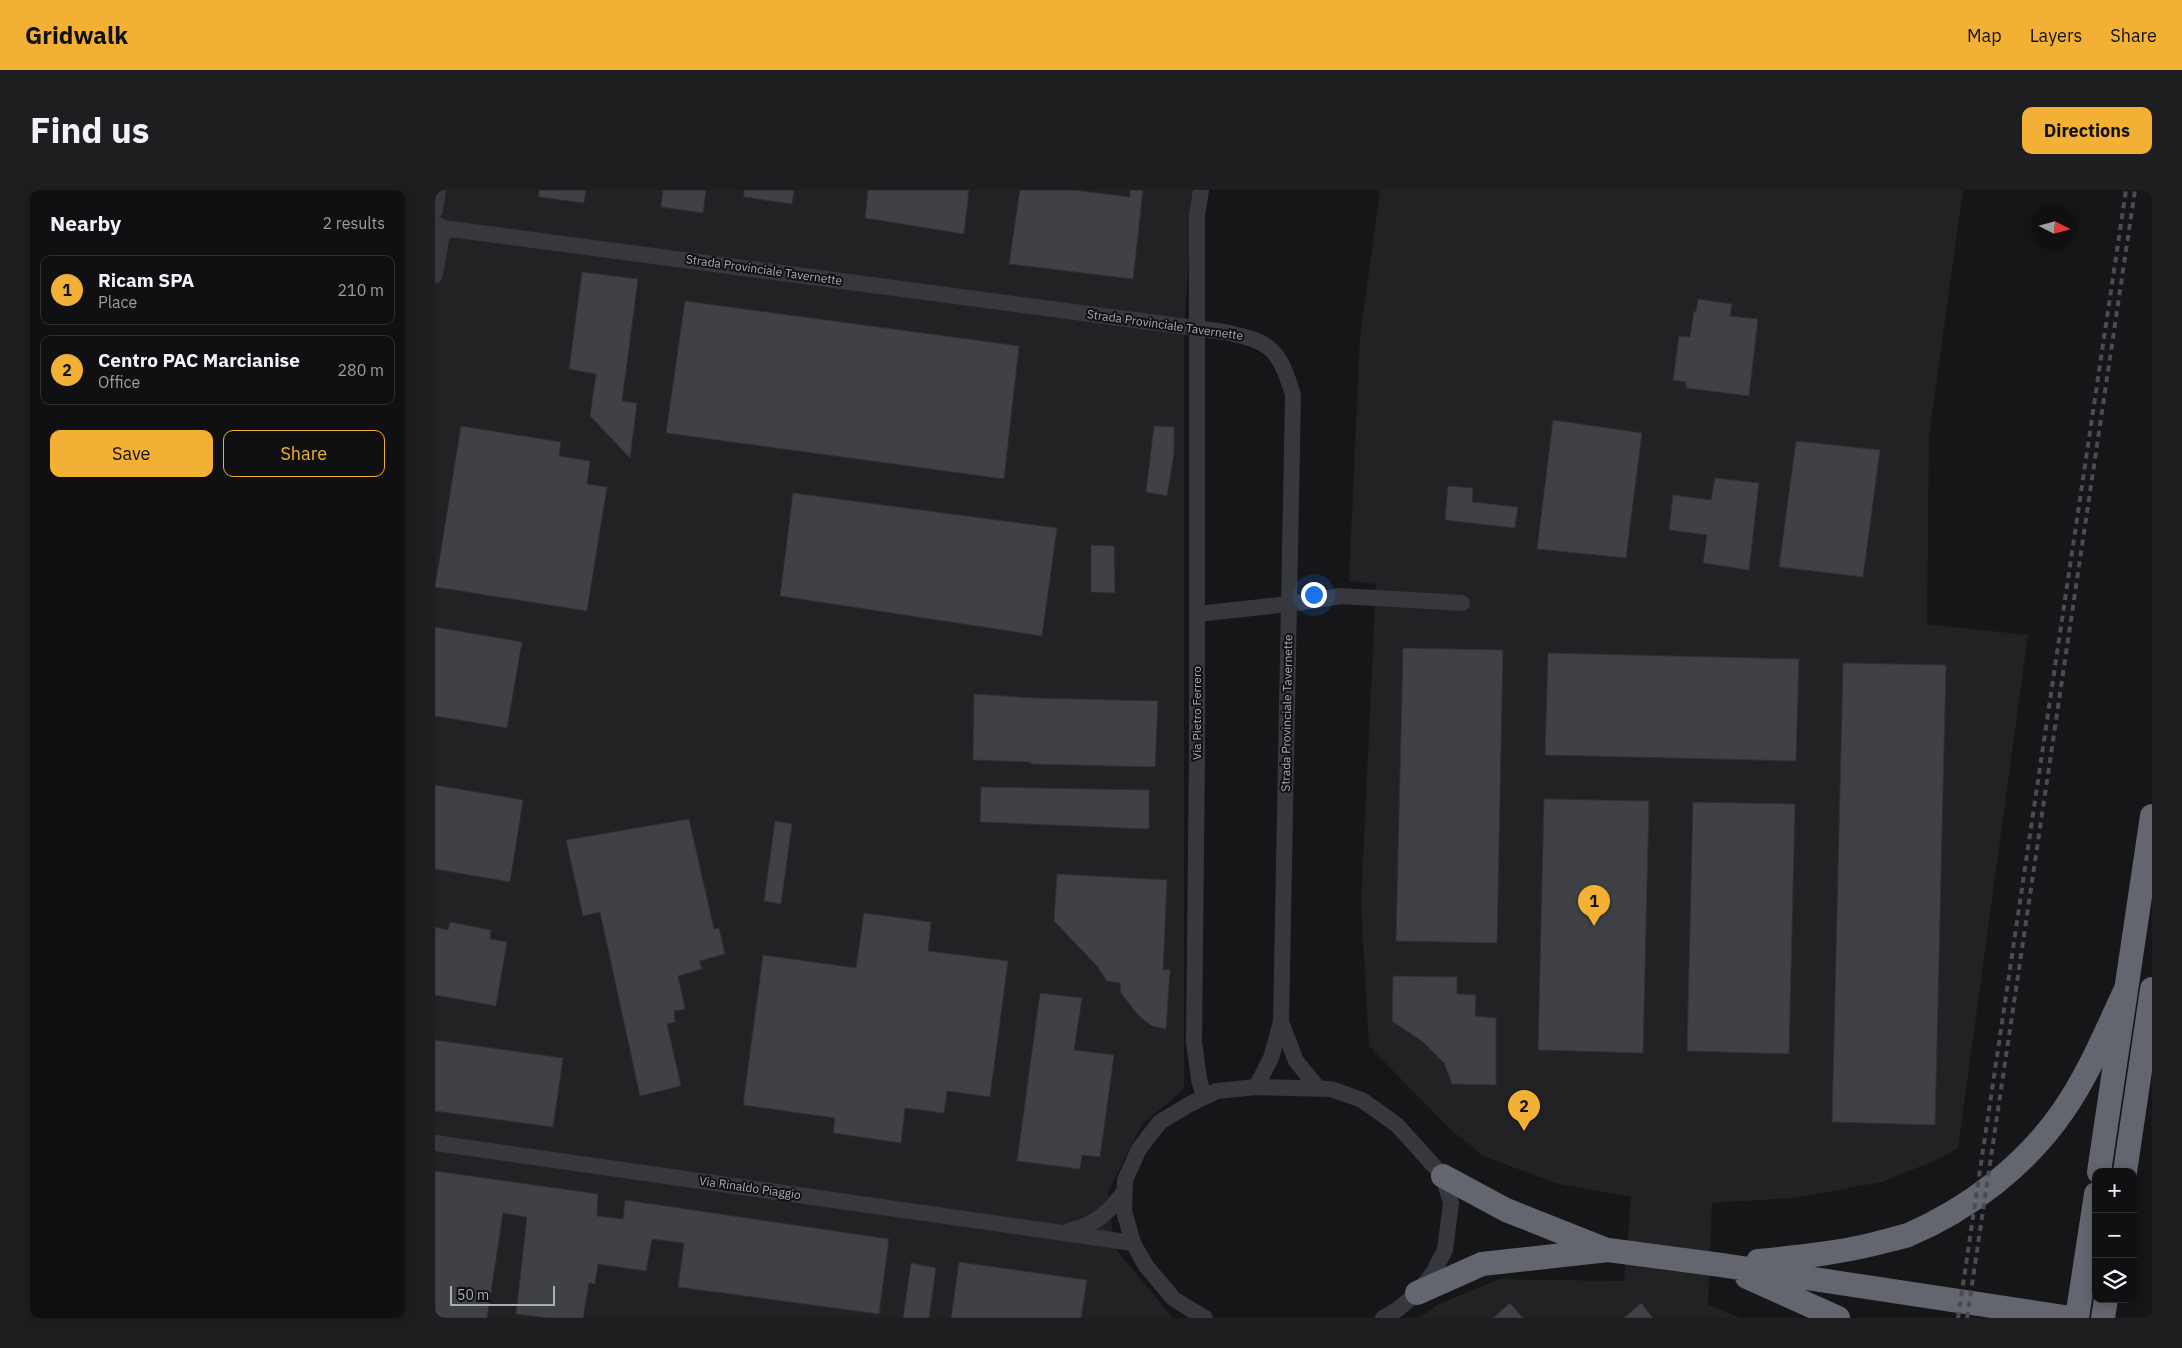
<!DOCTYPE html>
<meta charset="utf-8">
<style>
:root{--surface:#101012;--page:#1e1e20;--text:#f1f3f6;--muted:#9c9d9f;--line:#303032;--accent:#f2b134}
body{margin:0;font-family:"IBM Plex Sans",sans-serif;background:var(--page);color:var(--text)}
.controls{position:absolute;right:15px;bottom:15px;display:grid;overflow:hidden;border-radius:10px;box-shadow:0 2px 12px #0003}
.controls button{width:45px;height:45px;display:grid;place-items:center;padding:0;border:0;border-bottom:1px solid var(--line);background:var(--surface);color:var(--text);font:25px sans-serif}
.compass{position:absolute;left:1597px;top:15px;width:45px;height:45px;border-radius:50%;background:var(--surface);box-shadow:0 2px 12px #0003;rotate:96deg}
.scale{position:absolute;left:15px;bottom:12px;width:105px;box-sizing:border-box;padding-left:5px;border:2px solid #a8adb8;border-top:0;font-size:14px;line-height:18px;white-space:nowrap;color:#a8adb8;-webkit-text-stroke:4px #111113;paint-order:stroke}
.you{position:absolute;left:878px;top:404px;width:18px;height:18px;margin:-12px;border:4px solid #fff;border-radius:50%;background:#1a73e8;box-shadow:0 0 0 8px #1a73e833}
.badge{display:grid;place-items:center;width:32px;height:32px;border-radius:50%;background:var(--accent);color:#111;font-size:16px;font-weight:700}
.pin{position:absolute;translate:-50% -41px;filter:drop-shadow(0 1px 2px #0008)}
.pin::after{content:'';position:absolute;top:26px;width:18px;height:15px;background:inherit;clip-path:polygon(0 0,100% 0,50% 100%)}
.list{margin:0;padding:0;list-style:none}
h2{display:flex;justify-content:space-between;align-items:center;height:65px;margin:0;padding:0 20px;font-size:21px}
h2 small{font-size:16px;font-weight:400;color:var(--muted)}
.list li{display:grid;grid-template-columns:32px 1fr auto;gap:15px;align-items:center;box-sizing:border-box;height:70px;margin:0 10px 10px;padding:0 10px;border:1px solid var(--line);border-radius:10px}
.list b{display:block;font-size:19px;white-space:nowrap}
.list p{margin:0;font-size:16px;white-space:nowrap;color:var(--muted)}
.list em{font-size:16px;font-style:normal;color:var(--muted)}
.actions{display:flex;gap:10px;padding:15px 20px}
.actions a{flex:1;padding:11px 0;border:1px solid var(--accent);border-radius:10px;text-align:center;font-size:18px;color:var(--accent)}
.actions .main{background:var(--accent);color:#111}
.icon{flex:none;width:28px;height:28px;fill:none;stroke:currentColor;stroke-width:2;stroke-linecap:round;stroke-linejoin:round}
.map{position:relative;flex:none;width:1717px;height:1128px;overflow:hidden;border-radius:10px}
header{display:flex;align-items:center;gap:30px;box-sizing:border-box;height:70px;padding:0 25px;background:var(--accent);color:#111}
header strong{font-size:24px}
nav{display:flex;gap:28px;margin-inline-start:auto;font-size:18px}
.intro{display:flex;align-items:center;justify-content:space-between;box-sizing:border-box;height:120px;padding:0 30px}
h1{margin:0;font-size:35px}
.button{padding:12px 22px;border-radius:10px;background:var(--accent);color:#111;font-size:18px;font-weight:700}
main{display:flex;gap:30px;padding:0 30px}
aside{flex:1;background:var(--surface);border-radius:10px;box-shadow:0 2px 12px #0003}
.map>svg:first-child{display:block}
.built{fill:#222225}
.building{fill:#404145;stroke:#303034}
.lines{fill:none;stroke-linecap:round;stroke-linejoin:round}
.minor{stroke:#37383d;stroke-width:16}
.highway{stroke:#63666e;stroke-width:24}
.rail{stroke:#4a4c52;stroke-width:4;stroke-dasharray:6 5;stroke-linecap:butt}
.labels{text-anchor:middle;stroke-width:4;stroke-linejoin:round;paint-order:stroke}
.street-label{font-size:12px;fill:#a8adb8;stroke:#111113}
</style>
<header>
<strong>Gridwalk</strong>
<nav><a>Map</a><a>Layers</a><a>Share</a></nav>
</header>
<div class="intro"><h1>Find us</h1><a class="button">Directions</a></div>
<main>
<aside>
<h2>Nearby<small>2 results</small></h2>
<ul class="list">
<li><span class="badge">1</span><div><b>Ricam SPA</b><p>Place</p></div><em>210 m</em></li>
<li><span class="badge">2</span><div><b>Centro PAC Marcianise</b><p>Office</p></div><em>280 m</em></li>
</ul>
<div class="actions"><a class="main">Save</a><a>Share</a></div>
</aside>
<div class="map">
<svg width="1717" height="1128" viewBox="0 0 1717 1128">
<rect width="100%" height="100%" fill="#161618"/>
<path class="built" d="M0 0H758L749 142V899L707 934 673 1002 679 1057 738 1128H0Z
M945 0H1528L1494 246 1492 434 1593 445 1523 958 1506 968 1447 992 1359 1008 1277 1013 1273 1115 1306 1128H984L1004 1114 1065 1089 1189 1091 1196 1007 1120 993 1049 966 1016 940 934 856 926 713 941 394 914 391 925 147Z"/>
<path class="building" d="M104 0H151L149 13 104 7Z
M228 0H271L268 23 226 17Z
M309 0H359L357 14 309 7Z
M433 0H534L529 44 430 28Z
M585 0H638L695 7V0H708L698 89 574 74Z
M147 82 203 89 187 211 202 213 195 268 155 226 161 184 134 179Z
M1263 109 1297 114 1295 126 1323 129 1314 206 1251 198V192L1238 190 1244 146 1255 147 1259 121 1261 122Z
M250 111 584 156 569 289 231 243Z
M1118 230 1207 243 1191 368 1102 359Z
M26 236 126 252 124 266 155 271 152 294 172 297 152 421 0 397Z
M719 236 739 237V263L732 306 711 302Z
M1361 251 1445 260 1428 387 1344 377Z
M1280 288 1324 293 1314 380 1268 373 1272 345 1234 340 1238 305 1276 310Z
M1013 296 1038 298 1037 312 1083 317 1080 338 1010 330Z
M358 303 622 338 607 446 345 406Z
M656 355 679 356 680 403 656 402Z
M0 437 87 452 72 538 0 526Z
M968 458 1068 460 1062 753 961 751Z
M1113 463 1364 469 1361 571 1110 565Z
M1408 473 1511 475 1500 935 1397 932Z
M539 504 599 508 723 511 720 577 596 574V572L538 570Z
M0 595 88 610 75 692 0 679Z
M546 597 714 600V639L545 632Z
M1109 609 1214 611 1208 863 1103 860Z
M1258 612 1360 614 1354 864 1252 861Z
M254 629 279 739 284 738 290 764 264 771 267 779 243 786 250 819 239 821 240 832 232 834 246 896 205 906 165 722 148 726 131 650Z
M340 631 357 634 346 714 329 711Z
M622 684 732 690 728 780 735 779 731 839 717 836 704 826 686 803 685 793 672 791 662 776 619 731Z
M429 723 496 732 493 761 573 771 555 907 512 901 509 923 470 918 466 953 398 943 400 928 308 915 328 765 421 778Z
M15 732 56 740 55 749 72 752 61 816 0 805V737L13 740Z
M958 786 1022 787V804L1041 805 1040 826 1061 828V895L1017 894 1009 873 987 851 957 831Z
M605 803 647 808 639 860 679 865 665 967 647 965 645 979 582 971Z
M0 850 128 868 118 937 0 921Z
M0 981 163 1004 162 1026 188 1029 190 1010 454 1049 444 1124 243 1097 249 1053 217 1049 211 1081 163 1074 160 1094 154 1093 148 1128H113L81 1124 92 1027 68 1023 52 1128H0Z
M524 1072 652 1090 646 1128H516Z
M476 1073 501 1078 494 1128H468Z
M1075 1113 1088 1128H1058Z
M1206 1113 1218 1128H1189Z"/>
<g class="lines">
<path class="minor" d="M766 0 762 25V564L759 852 764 889 769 907
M0 20 3 0
M0 33 8 38 790 142C837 152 844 159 858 205L846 832 836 868 821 897
M0 85 8 38
M762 424 854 414 906 406 1027 413
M846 832 861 871 883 898
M0 953 698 1053
M634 1041C661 1034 674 1023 690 1000
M770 1128 739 1109 711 1076 698 1053 689 1021 690 990 704 959 725 932 755 914 782 901 821 897 896 899 927 910 962 935 1008 986 1016 1013 1010 1060 998 1083 982 1103 963 1119 948 1128"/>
<path class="highway" d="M1664 982 1717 626
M1690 982 1717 799
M1008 986 1071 1020 1169 1059
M1323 1071C1364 1067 1404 1063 1443 1053 1453 1050 1464 1048 1473 1045 1534 1019 1591 975 1628 921 1654 884 1672 839 1691 799
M1312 1087 1403 1128
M982 1103 1047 1074 1173 1060 1286 1075 1636 1128
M1642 1128 1661 1004
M1668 1128 1671 1109"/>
<path class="rail" d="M1523 1128 1691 0
M1532 1128 1700 0"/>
</g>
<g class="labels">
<g class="street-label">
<text transform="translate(329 80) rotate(8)" y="4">Strada Provinciale Tavernette</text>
<text transform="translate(730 135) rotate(8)" y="4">Strada Provinciale Tavernette</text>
<text transform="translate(762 523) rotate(-90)" y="4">Via Pietro Ferrero</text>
<text transform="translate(852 523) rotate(-89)" y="4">Strada Provinciale Tavernette</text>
<text transform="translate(315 998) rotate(8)" y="4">Via Rinaldo Piaggio</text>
</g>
</g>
</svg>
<div class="controls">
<button>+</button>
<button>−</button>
<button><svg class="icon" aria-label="layers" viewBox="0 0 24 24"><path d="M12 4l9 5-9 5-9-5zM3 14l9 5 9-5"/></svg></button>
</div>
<svg class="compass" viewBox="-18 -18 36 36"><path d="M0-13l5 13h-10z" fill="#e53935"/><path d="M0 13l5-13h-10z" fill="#9c9d9f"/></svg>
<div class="scale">50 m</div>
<div class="you"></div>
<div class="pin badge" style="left:1159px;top:736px">1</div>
<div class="pin badge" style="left:1089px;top:941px">2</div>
</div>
</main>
